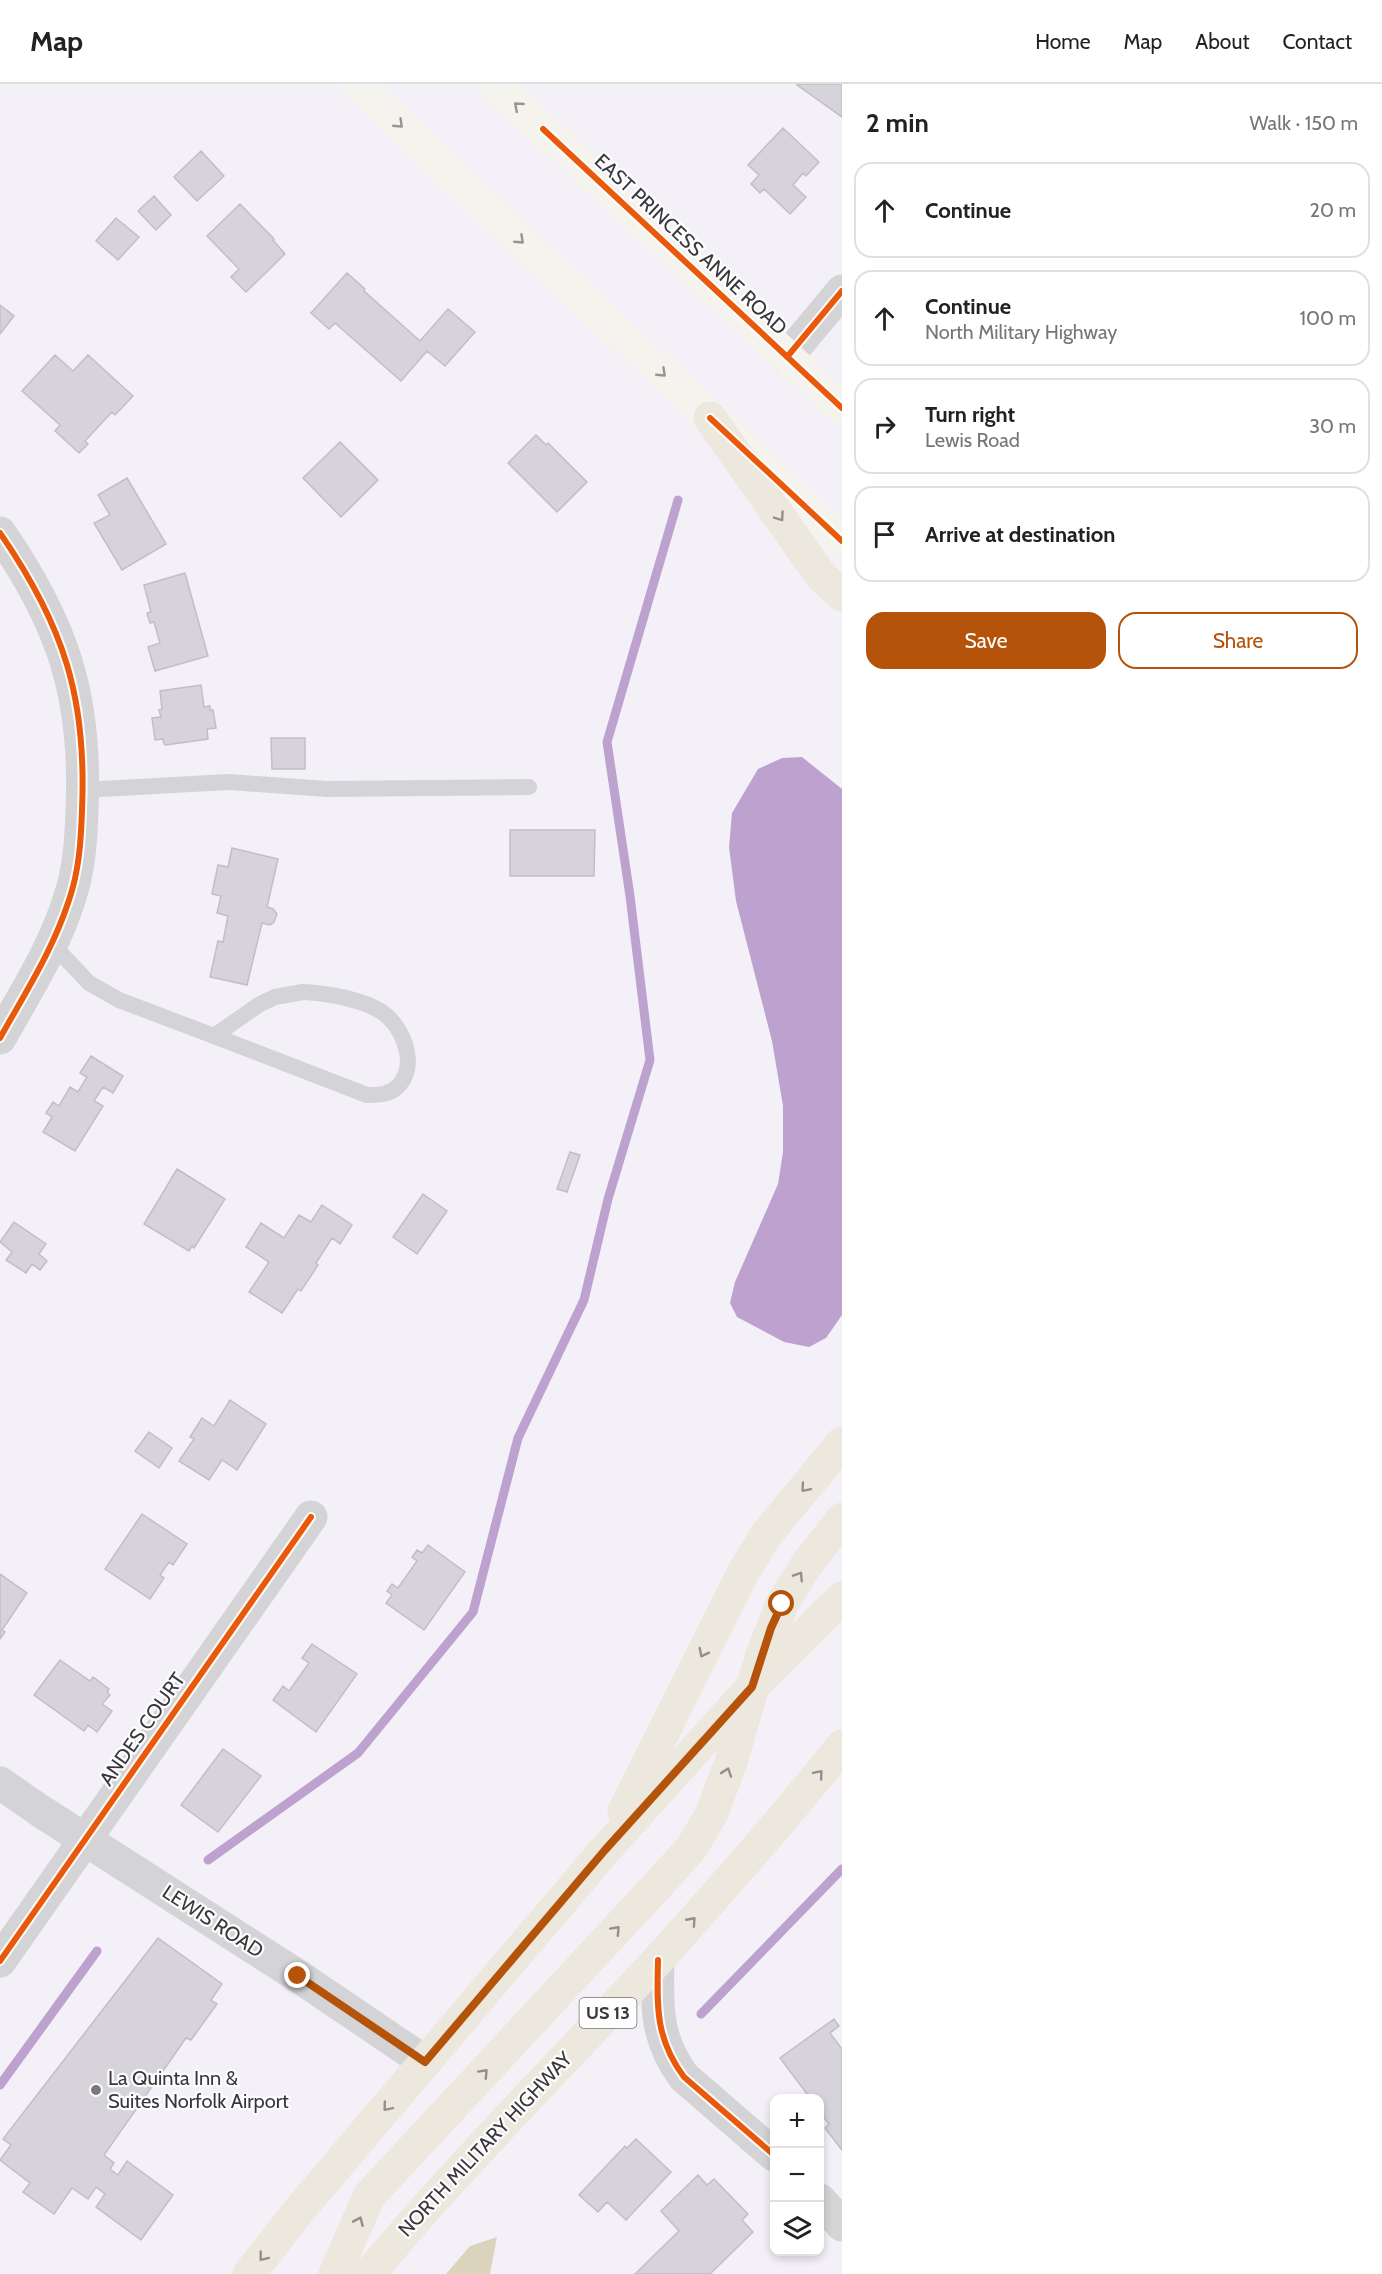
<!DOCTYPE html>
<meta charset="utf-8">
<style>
:root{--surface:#fff;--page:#f6f6f6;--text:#222;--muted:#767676;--line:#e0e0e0;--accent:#b45309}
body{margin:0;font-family:Cabin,sans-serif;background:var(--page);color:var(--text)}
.controls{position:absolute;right:18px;bottom:18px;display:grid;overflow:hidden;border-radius:12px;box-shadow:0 3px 9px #0003}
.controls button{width:54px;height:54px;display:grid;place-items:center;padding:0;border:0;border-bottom:2px solid var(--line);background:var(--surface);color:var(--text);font:30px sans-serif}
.stop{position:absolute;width:18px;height:18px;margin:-14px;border:4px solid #b45309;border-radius:50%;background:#fff}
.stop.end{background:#b45309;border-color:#fff;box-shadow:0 2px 6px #0008}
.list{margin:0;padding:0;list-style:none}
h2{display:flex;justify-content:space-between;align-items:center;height:78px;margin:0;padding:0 24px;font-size:26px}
h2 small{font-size:20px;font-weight:400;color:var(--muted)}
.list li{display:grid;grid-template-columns:39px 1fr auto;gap:18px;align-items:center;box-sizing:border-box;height:96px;margin:0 12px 12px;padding:0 12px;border:2px solid var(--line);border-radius:18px}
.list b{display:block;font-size:22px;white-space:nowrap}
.list p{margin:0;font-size:20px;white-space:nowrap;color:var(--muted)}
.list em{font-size:20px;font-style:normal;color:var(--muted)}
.actions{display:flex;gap:12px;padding:18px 24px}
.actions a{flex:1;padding:14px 0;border:2px solid var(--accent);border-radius:18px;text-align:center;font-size:21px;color:var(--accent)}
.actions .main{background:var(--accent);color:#fff}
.icon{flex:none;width:33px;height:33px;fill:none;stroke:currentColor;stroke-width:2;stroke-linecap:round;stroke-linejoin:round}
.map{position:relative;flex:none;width:842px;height:2190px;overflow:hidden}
header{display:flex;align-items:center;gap:36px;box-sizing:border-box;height:84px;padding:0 30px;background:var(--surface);border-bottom:2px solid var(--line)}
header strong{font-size:28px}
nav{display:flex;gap:33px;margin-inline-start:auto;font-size:21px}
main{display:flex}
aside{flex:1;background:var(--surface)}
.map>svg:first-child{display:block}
.green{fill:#dcd3bc}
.water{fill:#bda2cf}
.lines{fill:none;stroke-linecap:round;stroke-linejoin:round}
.stream{stroke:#bda2cf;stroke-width:9}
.building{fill:#d6d3da;stroke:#c2bec5;stroke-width:1.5}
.service{stroke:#d4d3d5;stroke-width:16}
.minor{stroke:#d4d3d5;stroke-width:33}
.secondary{stroke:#f5f3ed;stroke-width:33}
.primary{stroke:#ece8de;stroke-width:33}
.cycleway-casing{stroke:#fdfdfd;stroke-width:10}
.cycleway{stroke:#e8590c;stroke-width:6}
.oneway{stroke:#979494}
.oneway2{stroke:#928f8d}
.route{stroke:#b45309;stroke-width:8}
.poi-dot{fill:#7a777e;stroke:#fdfdfd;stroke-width:2}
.labels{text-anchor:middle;stroke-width:4.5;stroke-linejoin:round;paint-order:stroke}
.shield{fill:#fdfdfd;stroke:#747276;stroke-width:1.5}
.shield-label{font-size:18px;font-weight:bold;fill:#39363c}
.street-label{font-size:20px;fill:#39363c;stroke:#fdfdfd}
.poi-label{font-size:20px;fill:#39363c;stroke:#fdfdfd;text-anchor:start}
</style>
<header>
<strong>Map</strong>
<nav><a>Home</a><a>Map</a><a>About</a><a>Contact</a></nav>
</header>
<main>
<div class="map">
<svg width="842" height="2190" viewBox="0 0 842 2190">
<rect width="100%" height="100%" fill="#f4f0f8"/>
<path class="green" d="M497 2153 490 2190H446L470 2162Z"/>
<path class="water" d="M802 673 842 705V1231L826 1254 809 1263 784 1258 737 1233 730 1219 735 1198 778 1100 783 1068V1022L772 957 736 817 729 763 732 729 758 685 782 674Z"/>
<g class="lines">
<path class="stream" d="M208 1776 358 1669 473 1528 518 1354 584 1216 608 1115 650 976 630 812 607 658 678 416
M701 1930 842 1785
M0 2001 97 1867"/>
</g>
<path class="building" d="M798 0H842V33L797 1Z
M783 44 819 78 806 92 803 89 793 101 806 113 790 130 764 105 760 109 751 100 759 91 748 81Z
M201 67 224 92 197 117 174 93Z
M154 112 171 131 156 146 138 127Z
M240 120 274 155 273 156 285 170 246 208 231 193 239 185 207 152Z
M116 134 139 153 118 176 96 157Z
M347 189 365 205 364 207 420 257 448 225 475 248 445 282 427 267 401 297 335 239 329 245 311 229Z
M0 221 14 232 0 250Z
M55 271 73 287 88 271 133 312 115 331 112 328 85 357 88 360 79 369 55 347 60 341 22 307Z
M536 351 546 361 548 359 587 398 557 428 508 379Z
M340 358 378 396 341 433 303 394Z
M127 394 166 460 122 486 94 439 110 431 98 411Z
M185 489 208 572 155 587 148 563 160 559 154 538 150 539 147 529 151 528 144 501Z
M201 601 204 623 210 622V626H213L216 644 207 645 208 655 166 661 164 660 163 655 155 656 152 634 161 633 159 626 162 625 160 607Z
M271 654H305V685H272Z
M510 746H595L594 792H510Z
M232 764 278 775 267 823 273 825 277 830 274 838 270 841 262 839 247 901 210 893 218 857 223 858 228 832 217 829 221 812 212 810 218 781 228 783Z
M91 972 123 992 113 1009 103 1003 94 1017 103 1022 75 1067 43 1048 52 1033 46 1029 53 1018 59 1022 70 1003 78 1008 87 993 80 989Z
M570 1068 580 1071 567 1108 557 1105Z
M177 1085 225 1115 194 1164 192 1162 189 1167 144 1140Z
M423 1110 447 1127 417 1170 393 1153Z
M322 1121 352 1141 340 1160 332 1154 316 1179 318 1181 301 1207 298 1205 282 1229 249 1208 269 1178 246 1163 261 1139 284 1154 299 1131 311 1138Z
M14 1138 46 1160 39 1170 47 1177 40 1186 32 1180 26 1189 6 1176 12 1168 0 1158Z
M230 1316 266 1340 237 1386 222 1376 209 1396 179 1377 194 1355 190 1353 202 1334 214 1342Z
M149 1348 172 1364 159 1384 135 1367Z
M142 1430 187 1460 173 1481 169 1478 160 1491 164 1494 150 1515 105 1485Z
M428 1461 465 1488 424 1546 386 1519 392 1511 387 1507 392 1500 398 1504 417 1477 412 1473 417 1466 422 1469Z
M0 1490 27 1509 2 1546 5 1548 0 1555Z
M312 1560 357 1590 316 1648 273 1616 283 1602 289 1607 309 1579 302 1574Z
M60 1576 90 1597 93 1593 109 1605 107 1608 110 1611 102 1620 112 1627 97 1648 88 1641 84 1647 34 1611Z
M223 1665 261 1692 218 1748 181 1721Z
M158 1854 222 1900 211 1916 217 1920 191 1956 186 1954 104 2071 114 2079 110 2085 118 2091 127 2077 173 2111 141 2156 96 2123 105 2110 96 2103 88 2115 72 2104 54 2130 23 2108 30 2099 0 2076 11 2061 3 2055Z
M834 1935 839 1942 830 1949 842 1965V2066L825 2044 829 2040 820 2028V2014H810L780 1974Z
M636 2055 671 2088 626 2136 607 2118 598 2128 579 2111 625 2062 627 2064Z
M698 2091 707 2101 714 2095 748 2130 742 2136 753 2148 710 2190H635L679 2147 661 2127Z"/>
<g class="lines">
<path class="service" d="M83 706 228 698 327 705 529 703
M53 861 89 899 119 916 214 952
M303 908C327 909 369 916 387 932 405 948 418 984 397 1003 389 1011 378 1011 367 1011L214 952 260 920 275 913Z"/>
<path class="minor" d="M787 273 842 207
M0 449C64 542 87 614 82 726 81 757 79 787 69 816 53 866 25 909 0 954
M0 1699 39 1726 298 1892 425 1978
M658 1876C657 1922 655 1954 684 1993L774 2071
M0 1877 311 1433
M820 2116 842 2141"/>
<path class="secondary" d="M357 0 504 141 842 457
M493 0 543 45 842 324"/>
<path class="primary" d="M710 334 821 492 842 511
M624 1727 744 1487 766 1451 842 1359
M249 2190 301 2124 605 1766 752 1603 842 1514
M335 2190 369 2112 668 1790 692 1763 712 1729 732 1675 762 1571 782 1520 807 1480 842 1435
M369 2190C460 2081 561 1980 658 1876 721 1806 783 1736 842 1662"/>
<g class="cycleway-casing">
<path id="cycleway" d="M543 45 842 324
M787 273 842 207
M710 334 842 457
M0 449C64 542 87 614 82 726 81 757 79 787 69 816 53 866 25 909 0 954
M658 1876C657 1922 655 1954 684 1993L774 2071
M0 1877 311 1433"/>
</g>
<use href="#cycleway" class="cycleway"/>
</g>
<defs><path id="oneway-chevron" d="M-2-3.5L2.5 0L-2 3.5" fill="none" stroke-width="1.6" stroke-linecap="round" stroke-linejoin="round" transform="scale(1.5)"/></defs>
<g class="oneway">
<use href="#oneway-chevron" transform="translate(518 22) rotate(-139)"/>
<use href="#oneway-chevron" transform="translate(399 40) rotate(44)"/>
<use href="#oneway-chevron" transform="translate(520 156) rotate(43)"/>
<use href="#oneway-chevron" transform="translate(662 289) rotate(43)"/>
</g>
<g class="oneway2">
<use href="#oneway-chevron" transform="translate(780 433) rotate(55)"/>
<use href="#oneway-chevron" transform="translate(805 1404) rotate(130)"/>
<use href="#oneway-chevron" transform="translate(799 1492) rotate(-57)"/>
<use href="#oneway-chevron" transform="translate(703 1569) rotate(117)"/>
<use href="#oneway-chevron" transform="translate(727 1688) rotate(-71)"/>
<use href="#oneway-chevron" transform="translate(819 1690) rotate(-50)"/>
<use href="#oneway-chevron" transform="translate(692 1837) rotate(-48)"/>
<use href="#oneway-chevron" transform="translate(616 1846) rotate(-47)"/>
<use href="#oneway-chevron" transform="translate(484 1989) rotate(-47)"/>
<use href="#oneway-chevron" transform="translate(387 2023) rotate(130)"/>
<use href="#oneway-chevron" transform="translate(359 2137) rotate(-66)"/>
<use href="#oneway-chevron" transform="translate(263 2173) rotate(128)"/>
</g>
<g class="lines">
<path class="route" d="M298 1892 425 1978 605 1766 752 1603 771 1544 782 1520"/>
</g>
<circle class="poi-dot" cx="96" cy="2006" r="6"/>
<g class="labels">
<rect class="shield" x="579.5" y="1914" width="57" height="30" rx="4.5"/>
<g class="shield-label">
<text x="608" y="1935">US 13</text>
</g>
<g class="street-label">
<text transform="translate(691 160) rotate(43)" y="7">EAST PRINCESS ANNE ROAD</text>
<text transform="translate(142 1645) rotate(-55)" y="7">ANDES COURT</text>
<text transform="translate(213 1837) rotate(33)" y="7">LEWIS ROAD</text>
<text transform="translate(485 2060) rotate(-47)" y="7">NORTH MILITARY HIGHWAY</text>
</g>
<g class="poi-label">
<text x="108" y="2001">La Quinta Inn &amp;<tspan x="108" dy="23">Suites Norfolk Airport</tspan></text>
</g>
</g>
</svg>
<div class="controls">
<button>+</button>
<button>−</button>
<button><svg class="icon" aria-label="layers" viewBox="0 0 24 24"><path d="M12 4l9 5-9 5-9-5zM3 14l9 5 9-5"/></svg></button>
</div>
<div class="stop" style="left:782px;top:1520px"></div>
<div class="stop end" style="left:298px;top:1892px"></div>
</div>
<aside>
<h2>2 min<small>Walk · 150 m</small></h2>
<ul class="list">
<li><svg class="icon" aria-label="ahead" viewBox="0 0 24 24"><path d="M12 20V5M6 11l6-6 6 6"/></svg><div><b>Continue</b></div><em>20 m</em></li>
<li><svg class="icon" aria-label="ahead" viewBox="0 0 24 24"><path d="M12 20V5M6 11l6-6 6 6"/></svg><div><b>Continue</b><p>North Military Highway</p></div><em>100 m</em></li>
<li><svg class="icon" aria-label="right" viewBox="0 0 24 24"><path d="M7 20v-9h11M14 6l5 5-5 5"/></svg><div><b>Turn right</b><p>Lewis Road</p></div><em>30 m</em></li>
<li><svg class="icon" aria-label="arrive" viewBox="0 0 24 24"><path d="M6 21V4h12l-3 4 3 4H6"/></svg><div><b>Arrive at destination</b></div></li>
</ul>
<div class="actions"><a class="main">Save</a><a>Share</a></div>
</aside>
</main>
